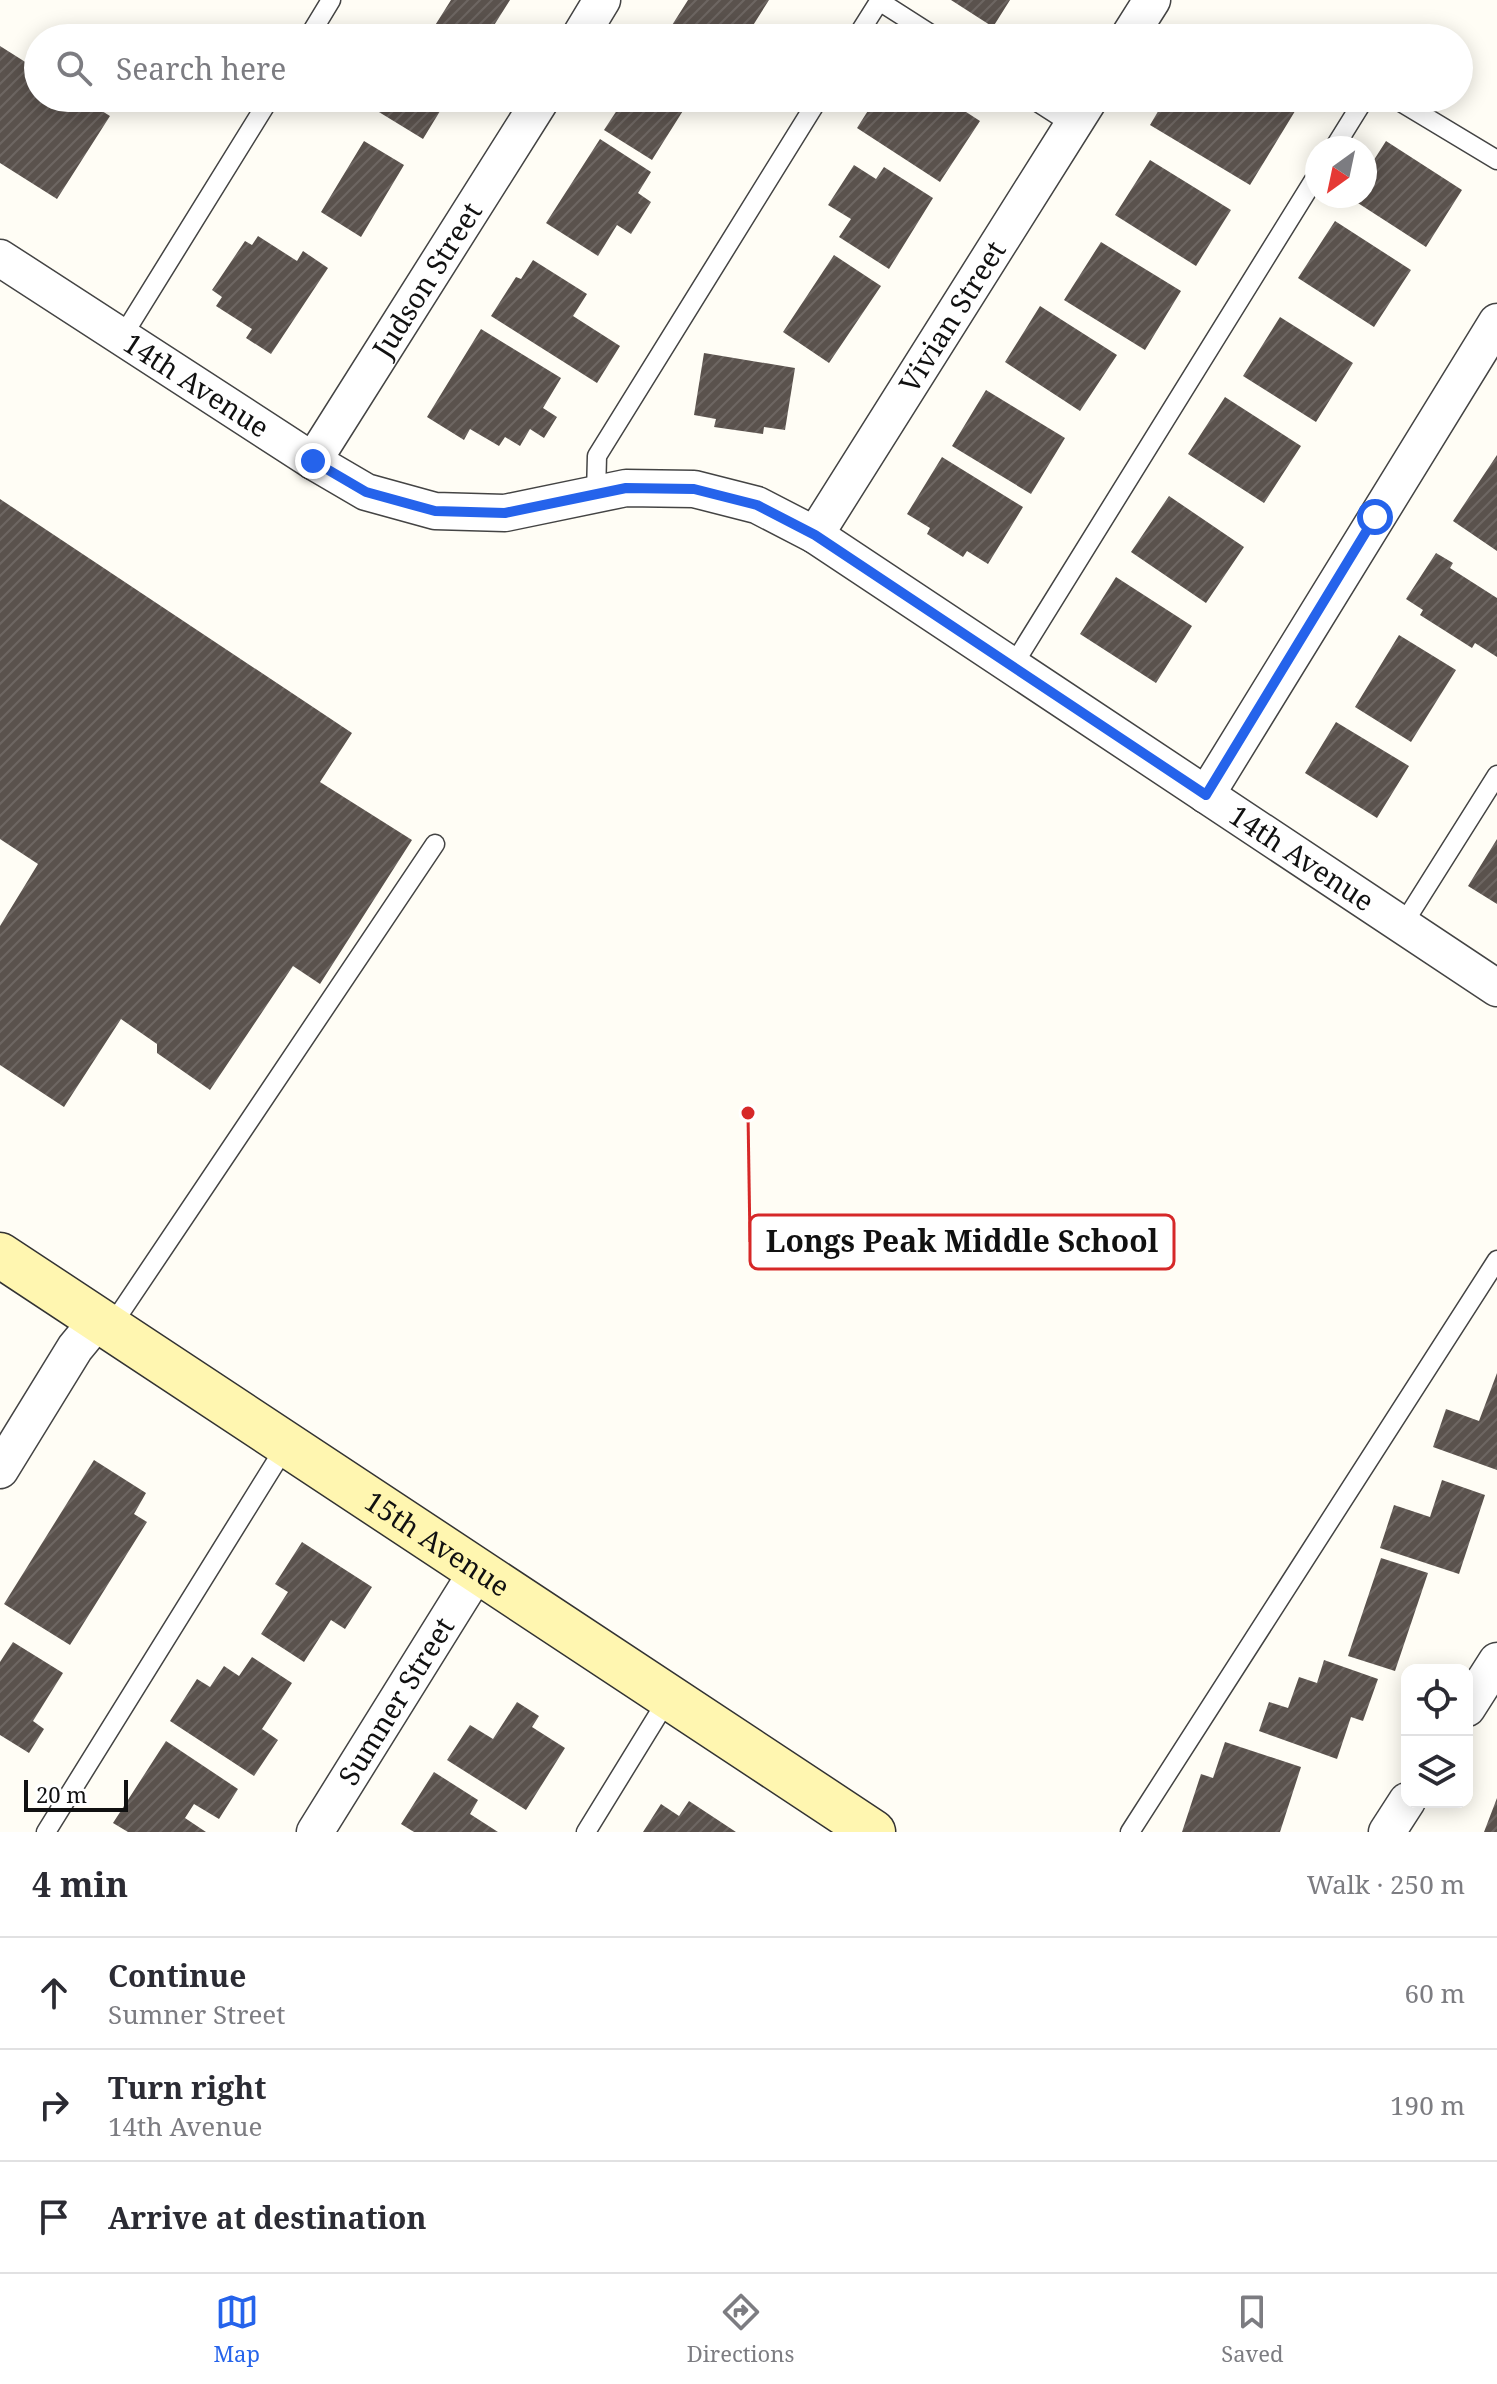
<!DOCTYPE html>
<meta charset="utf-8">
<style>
:root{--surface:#fff;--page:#f7f7f7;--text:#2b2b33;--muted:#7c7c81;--line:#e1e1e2;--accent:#2563eb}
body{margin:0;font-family:"Noto Serif",serif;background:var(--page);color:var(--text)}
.controls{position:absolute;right:24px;bottom:24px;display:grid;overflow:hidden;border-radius:16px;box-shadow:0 4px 20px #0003}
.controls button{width:72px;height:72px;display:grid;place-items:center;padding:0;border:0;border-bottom:2px solid var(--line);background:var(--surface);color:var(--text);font:40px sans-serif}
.compass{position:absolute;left:1305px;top:136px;width:72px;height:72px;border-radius:50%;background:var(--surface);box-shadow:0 4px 20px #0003;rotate:213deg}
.scale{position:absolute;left:24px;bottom:20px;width:104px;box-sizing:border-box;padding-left:8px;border:4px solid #111;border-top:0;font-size:22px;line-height:28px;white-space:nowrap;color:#111;-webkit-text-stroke:6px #fff;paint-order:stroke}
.stop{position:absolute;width:24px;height:24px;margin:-18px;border:6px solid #2563eb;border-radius:50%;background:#fff}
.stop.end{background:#2563eb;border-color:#fff;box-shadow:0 2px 8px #0008}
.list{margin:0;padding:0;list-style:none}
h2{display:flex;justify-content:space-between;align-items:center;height:104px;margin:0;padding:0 32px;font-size:34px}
h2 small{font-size:26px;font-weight:400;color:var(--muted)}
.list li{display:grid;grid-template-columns:52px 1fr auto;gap:24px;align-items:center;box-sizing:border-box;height:112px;padding:0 32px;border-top:2px solid var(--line)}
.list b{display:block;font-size:30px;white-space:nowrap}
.list p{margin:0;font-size:26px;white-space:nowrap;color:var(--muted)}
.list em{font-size:26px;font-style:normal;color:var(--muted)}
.icon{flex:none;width:44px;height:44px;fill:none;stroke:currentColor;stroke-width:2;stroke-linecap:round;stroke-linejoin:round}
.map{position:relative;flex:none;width:1497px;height:1832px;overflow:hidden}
.search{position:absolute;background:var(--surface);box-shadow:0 4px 20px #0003;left:24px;right:24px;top:24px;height:88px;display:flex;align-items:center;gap:20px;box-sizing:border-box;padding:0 28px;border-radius:44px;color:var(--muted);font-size:30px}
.sheet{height:440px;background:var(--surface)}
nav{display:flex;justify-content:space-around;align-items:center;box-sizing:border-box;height:112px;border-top:2px solid var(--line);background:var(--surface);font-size:22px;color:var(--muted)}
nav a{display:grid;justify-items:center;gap:4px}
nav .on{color:var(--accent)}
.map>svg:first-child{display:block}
.building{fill:url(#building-hatch)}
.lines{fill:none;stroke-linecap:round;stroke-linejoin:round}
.lane-casing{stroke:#444;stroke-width:21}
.street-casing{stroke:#444;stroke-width:39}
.secondary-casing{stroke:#333;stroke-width:47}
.lane{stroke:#fff;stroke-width:18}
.street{stroke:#fff;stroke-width:36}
.secondary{stroke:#fff6b0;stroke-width:44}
.route{stroke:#2563eb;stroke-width:10}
.labels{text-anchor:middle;stroke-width:8;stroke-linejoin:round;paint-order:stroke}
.street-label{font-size:28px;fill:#111;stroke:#fff}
.leader{fill:none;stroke:#d62828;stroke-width:3}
.callout-dot{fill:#d62828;stroke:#fff;stroke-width:3}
.callout{fill:#fff;stroke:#d62828;stroke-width:3}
.callout-label{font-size:30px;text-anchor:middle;font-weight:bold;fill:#111}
</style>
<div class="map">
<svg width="1497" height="1832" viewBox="0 0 1497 1832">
<defs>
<pattern id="building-hatch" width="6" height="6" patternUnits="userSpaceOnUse" patternTransform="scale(2)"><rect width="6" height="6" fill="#5a524d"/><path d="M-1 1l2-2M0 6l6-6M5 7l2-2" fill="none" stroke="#6d6662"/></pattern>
</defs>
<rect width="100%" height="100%" fill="#fffdf5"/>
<path class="building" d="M451 0H510L486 38H450L434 27Z
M688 0H769L745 38H676L667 33Z
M951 0H1010L993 27Z
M0 46 38 70V98H81L110 116 57 199 0 163Z
M381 98H448L423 139 374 109Z
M625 98H691L652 160 604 130Z
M876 98H965L969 101 963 110 980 121 940 182 857 128Z
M1166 98H1303L1250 185 1150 125Z
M600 139 651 172 638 193 651 202 631 234 617 225 598 256 546 223Z
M364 141 404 165 361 237 321 212Z
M1386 141 1462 190 1426 247 1347 196H1365V174Z
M1150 160 1231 210 1196 266 1115 215Z
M854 165 876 179 884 167 933 198 889 269 839 237 851 219 828 205Z
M1335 221 1411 270 1374 327 1298 278Z
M258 236 297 261 303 251 328 268 271 354 246 338 252 329 216 306 222 297 212 290 245 241 252 245Z
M1101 242 1181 291 1145 350 1064 300Z
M834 255 881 286 829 363 783 332Z
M533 260 587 294 573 316 620 346 597 383 491 316 516 277 521 279Z
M1040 306 1117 355 1080 411 1005 362Z
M1280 317 1353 363 1316 422 1243 376Z
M481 329 561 378 543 408 557 417 544 438 530 429 520 446 505 437 499 446 470 429 464 440 427 417Z
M704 353 795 368 785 430 764 427 763 434 714 427 716 419 694 415Z
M986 390 1065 438 1031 494 952 446Z
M1225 397 1301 446 1264 503 1188 454Z
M1497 455V551L1453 521Z
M942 457 1023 507 988 564 967 551 963 557 927 534 930 528 907 514Z
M1169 496 1244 547 1206 603 1131 552Z
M0 499 352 733 320 782 412 840 320 984 293 966 210 1090 157 1053V1044L121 1019 64 1107 0 1065V926L38 864 0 839Z
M1436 553 1453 563 1450 568 1497 598V657L1475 643 1472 648 1420 615 1423 610 1406 599Z
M1116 577 1192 626 1156 683 1080 634Z
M1399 635 1456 670 1411 742 1355 707Z
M1336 722 1409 766 1377 818 1305 773Z
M1497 839V904L1468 886Z
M1497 1373V1470L1433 1447 1446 1409 1479 1421Z
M94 1460 146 1493 134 1514 147 1522 70 1645 4 1604Z
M1442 1480 1485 1495 1459 1574 1380 1548 1394 1505 1430 1517Z
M302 1542 372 1587 345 1629 331 1620 304 1662 261 1634 288 1592 275 1584Z
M1381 1558 1428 1573 1395 1671 1348 1656Z
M13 1642 63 1673 33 1721 44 1729 29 1753 0 1735V1662Z
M252 1657 292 1683 262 1729 278 1740 254 1776 170 1721 197 1679 210 1687 224 1666 239 1676Z
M1324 1660 1378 1679 1363 1721 1351 1717 1337 1759 1259 1731 1269 1702 1288 1708 1299 1677 1317 1683Z
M517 1702 539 1716 532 1727 565 1748 526 1810 447 1760 470 1725 493 1739Z
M166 1741 238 1789 219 1819 194 1804 185 1818 206 1832H128L113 1823Z
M1225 1742 1301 1767 1280 1832H1182L1201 1774 1213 1778Z
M434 1772 478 1800 470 1814 498 1832H414L401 1824Z
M1497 1798V1832H1484Z
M689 1801 736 1832H643L661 1804 679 1816Z"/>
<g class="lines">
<g class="lane-casing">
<path id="lane" d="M879 1 937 38
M308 38 331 0
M856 38 880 0
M1031 98 1073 125
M1394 98 1497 160
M1334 148 1365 98
M122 337 270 98
M596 494 597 456 819 98
M1012 667 1317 175
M1402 926 1497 775
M110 1328 435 844
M46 1832 287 1444
M586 1832 669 1697
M1130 1832 1497 1260"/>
</g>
<g class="street-casing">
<g id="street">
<path d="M579 38 602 0"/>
<path d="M1128 38 1152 0"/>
<path id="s1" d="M0 258 313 461 366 492 435 511 505 513 626 488 694 489 757 505 815 535 1497 988"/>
<path id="s2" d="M313 461 542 98"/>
<path id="s3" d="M815 535 1090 98"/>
<path d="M1206 795 1497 322"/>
<path d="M0 1470 75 1348 98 1320"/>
<path d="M1467 1708 1497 1661"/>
<path id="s4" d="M315 1832 478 1570"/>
<path d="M1387 1832 1407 1801"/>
</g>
</g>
<g class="secondary-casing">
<g id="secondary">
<path id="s5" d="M0 1255 873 1832"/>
</g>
</g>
<use href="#lane" class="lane"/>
<use href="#street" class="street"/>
<use href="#secondary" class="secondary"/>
</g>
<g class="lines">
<path class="route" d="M313 461 366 492 435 511 505 513 626 488 694 489 757 505 815 535 1206 795 1375 517"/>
</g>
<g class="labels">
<g class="street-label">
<text dy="10" stroke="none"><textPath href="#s2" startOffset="214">Judson Street</textPath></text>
<text dy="10" stroke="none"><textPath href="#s3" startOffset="258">Vivian Street</textPath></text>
<text dy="10" stroke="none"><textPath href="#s1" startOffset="234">14th Avenue</textPath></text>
<text dy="10" stroke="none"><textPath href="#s1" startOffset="1482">14th Avenue</textPath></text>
<text dy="10" stroke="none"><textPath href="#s5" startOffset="524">15th Avenue</textPath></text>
<text dy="10" stroke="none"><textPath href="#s4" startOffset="154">Sumner Street</textPath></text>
</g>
</g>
<path class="leader" d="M748 1113L750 1242"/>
<circle class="callout-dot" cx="748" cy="1113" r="8"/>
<rect class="callout" x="750" y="1215" width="424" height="54" rx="8"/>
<g class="callout-label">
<text x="962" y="1252">Longs Peak Middle School</text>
</g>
</svg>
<div class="controls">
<button><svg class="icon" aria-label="locate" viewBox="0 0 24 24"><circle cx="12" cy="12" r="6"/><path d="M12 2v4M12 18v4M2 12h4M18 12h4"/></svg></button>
<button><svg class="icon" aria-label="layers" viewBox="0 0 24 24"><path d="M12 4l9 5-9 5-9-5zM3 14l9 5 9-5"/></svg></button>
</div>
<svg class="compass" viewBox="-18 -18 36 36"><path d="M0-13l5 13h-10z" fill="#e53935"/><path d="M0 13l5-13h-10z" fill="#7c7c81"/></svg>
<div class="scale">20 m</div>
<div class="stop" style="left:1375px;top:517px"></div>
<div class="stop end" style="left:313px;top:461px"></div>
<div class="search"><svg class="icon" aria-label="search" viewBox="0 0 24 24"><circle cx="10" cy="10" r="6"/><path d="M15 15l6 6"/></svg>Search here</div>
</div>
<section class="sheet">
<h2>4 min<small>Walk · 250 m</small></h2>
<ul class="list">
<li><svg class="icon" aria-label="ahead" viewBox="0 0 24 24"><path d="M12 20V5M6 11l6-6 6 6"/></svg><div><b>Continue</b><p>Sumner Street</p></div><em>60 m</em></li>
<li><svg class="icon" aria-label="right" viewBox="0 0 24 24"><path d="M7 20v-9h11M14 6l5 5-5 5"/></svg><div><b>Turn right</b><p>14th Avenue</p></div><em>190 m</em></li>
<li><svg class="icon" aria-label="arrive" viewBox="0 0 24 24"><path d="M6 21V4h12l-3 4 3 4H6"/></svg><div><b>Arrive at destination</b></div></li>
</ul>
</section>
<nav>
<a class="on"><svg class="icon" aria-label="map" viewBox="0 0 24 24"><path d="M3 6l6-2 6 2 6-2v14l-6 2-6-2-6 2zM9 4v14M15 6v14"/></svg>Map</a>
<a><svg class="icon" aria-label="directions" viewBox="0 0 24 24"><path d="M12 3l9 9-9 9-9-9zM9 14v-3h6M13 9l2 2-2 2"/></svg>Directions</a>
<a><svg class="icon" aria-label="saved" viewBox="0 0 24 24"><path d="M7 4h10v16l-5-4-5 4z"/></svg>Saved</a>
</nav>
